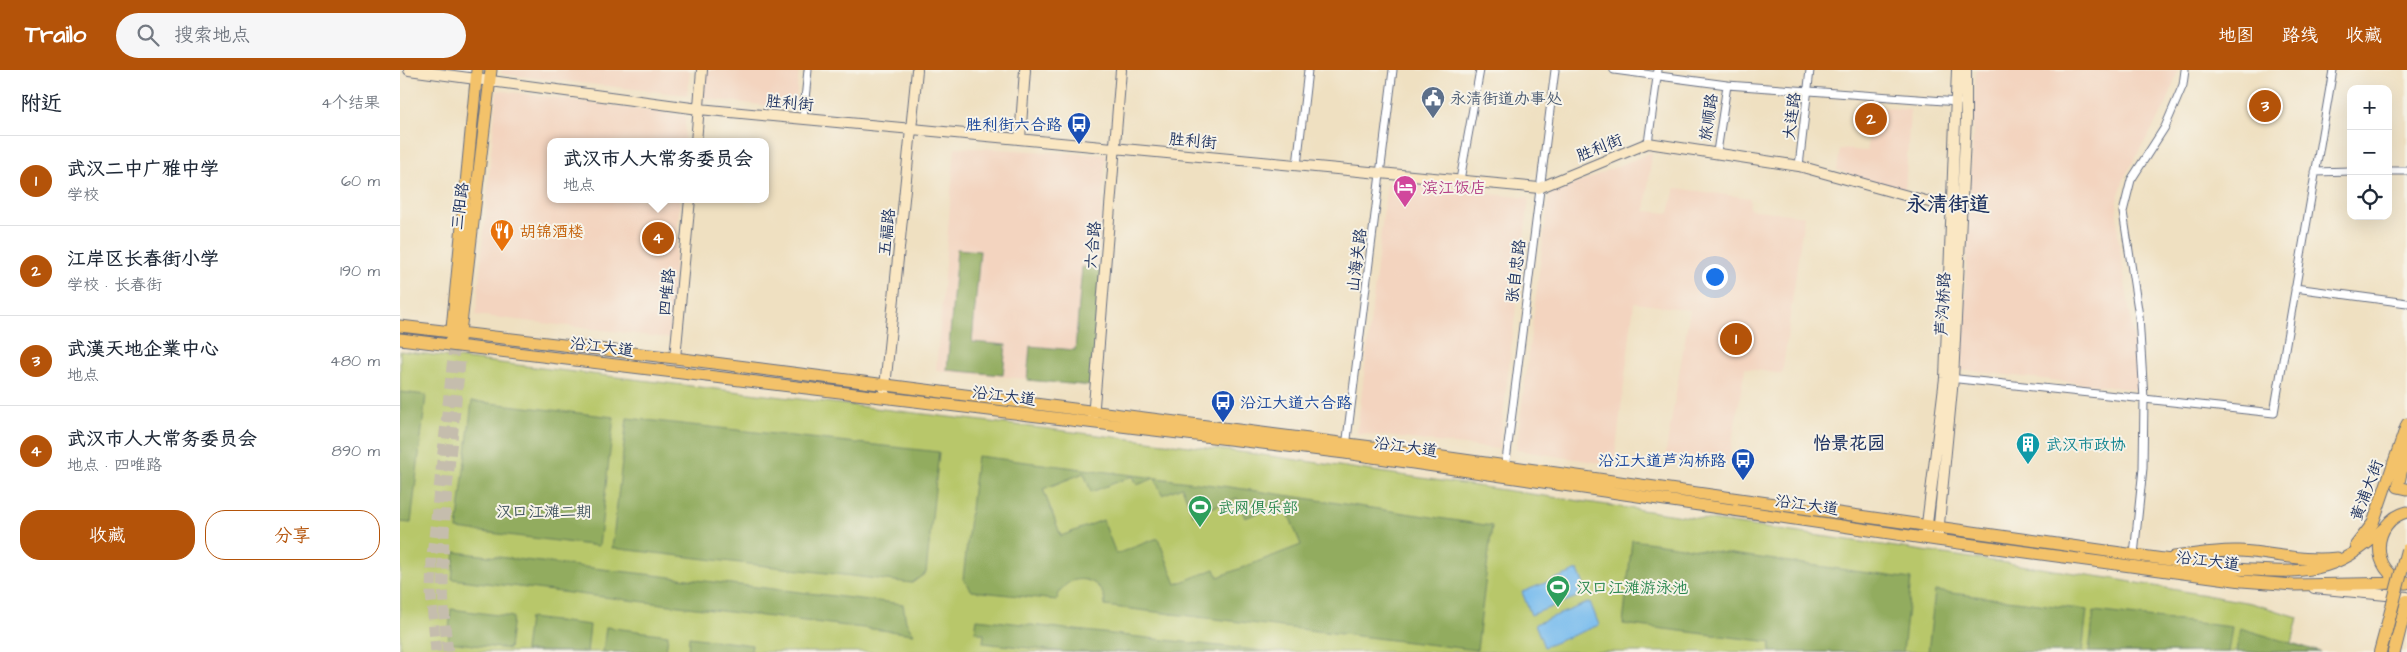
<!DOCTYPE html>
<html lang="zh">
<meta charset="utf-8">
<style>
:root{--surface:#fff;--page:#f6f6f7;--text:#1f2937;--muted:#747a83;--line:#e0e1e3;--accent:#b45309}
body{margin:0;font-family:"Architects Daughter","LXGW WenKai TC",sans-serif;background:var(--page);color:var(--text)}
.controls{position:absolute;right:15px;top:15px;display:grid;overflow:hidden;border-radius:10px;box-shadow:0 5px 20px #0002}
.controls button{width:45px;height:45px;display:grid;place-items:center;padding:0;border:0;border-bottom:1px solid var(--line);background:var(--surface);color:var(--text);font:25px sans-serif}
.you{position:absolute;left:1314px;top:206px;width:18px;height:18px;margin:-12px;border:4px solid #fff;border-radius:50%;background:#1a73e8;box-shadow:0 0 0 8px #1a73e833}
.badge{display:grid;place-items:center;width:32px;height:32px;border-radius:50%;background:var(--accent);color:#fff;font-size:16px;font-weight:700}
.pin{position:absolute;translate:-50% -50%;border:2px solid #fff;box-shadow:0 1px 5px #0006}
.popup{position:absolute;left:147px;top:68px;width:222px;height:65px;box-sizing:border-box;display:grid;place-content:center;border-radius:10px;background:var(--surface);filter:drop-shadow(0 1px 4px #0005);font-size:16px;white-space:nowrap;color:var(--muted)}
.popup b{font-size:19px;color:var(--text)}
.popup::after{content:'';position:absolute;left:50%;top:100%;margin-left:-10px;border:10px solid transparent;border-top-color:var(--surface)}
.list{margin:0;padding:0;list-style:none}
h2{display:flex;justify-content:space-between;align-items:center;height:65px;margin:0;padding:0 20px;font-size:21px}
h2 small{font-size:16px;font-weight:400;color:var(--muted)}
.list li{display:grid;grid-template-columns:32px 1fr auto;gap:15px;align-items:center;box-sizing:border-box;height:90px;padding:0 20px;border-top:1px solid var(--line)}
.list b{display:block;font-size:19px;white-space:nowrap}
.list p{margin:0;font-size:16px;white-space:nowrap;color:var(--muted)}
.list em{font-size:16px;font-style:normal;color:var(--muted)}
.actions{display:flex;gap:10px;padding:15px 20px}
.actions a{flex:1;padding:11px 0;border:1px solid var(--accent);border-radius:20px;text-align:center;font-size:18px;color:var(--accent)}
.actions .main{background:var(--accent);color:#fff}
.icon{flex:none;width:28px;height:28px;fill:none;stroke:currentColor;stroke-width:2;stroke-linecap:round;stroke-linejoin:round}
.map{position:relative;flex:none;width:2007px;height:582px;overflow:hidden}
header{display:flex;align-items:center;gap:30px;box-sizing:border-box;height:70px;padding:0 25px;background:var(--accent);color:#fff}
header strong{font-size:24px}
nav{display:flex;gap:28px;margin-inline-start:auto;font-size:18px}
.search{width:350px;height:45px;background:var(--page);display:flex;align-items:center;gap:12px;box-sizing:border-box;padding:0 18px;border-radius:28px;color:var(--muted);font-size:19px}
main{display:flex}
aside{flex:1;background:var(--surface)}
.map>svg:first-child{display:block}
.built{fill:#f3d4bf}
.green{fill:#b8c76a;stroke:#6a7b64}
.forest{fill:#92ac5e;stroke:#566e5e;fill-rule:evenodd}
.water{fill:#78bcee;stroke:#4a76a6}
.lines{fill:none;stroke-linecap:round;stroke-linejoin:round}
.primary-tunnel{stroke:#c5bdad;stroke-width:11;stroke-dasharray:11 5.5;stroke-linecap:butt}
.street-casing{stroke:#656d81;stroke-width:9}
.secondary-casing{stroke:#656d81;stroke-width:12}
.primary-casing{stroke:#656d81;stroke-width:13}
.highway-casing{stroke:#656d81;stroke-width:14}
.street{stroke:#fff;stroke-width:7}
.secondary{stroke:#fae7c3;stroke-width:10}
.primary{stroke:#f3c26a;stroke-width:11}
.highway{stroke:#f3c26a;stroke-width:12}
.highway-bridge-casing{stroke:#656d81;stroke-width:14;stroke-linecap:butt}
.highway-bridge{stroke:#f3c26a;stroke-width:12}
.labels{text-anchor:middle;stroke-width:4;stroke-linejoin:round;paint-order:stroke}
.service-label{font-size:16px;fill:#4e5e75;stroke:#f7f3e8;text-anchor:start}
.street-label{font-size:16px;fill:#1b2f5e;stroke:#f7f3e8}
.transit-label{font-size:16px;fill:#164399;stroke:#f7f3e8;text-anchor:end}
.hotel-label{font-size:16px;fill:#b23c85;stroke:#f7f3e8;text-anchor:start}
.food-label{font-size:16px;fill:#c56008;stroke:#f7f3e8;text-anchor:start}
.culture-label{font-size:16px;fill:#0d838f;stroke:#f7f3e8;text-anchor:start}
.leisure-label{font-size:16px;fill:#27864d;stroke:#f7f3e8;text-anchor:start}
.park-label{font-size:16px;fill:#425561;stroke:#f7f3e8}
.neighbourhood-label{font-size:18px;font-weight:bold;fill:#1b2f5e;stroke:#f7f3e8}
.district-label{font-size:21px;font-weight:bold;fill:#1b2f5e;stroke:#f7f3e8}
</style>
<header>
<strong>Trailo</strong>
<div class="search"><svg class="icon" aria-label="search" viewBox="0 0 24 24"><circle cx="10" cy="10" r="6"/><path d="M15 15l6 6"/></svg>搜索地点</div>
<nav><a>地图</a><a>路线</a><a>收藏</a></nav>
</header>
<main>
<aside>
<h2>附近<small>4个结果</small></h2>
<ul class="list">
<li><span class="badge">1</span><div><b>武汉二中广雅中学</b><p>学校</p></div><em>60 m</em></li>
<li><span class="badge">2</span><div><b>江岸区长春街小学</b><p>学校 · 长春街</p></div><em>190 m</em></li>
<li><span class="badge">3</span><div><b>武漢天地企業中心</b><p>地点</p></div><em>480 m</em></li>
<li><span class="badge">4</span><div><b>武汉市人大常务委员会</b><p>地点 · 四唯路</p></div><em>890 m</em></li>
</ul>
<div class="actions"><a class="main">收藏</a><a>分享</a></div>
</aside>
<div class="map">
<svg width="2007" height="582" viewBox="0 0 2007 582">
<rect width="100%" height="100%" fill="#f7f3e8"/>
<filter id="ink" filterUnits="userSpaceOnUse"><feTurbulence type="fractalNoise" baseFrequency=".02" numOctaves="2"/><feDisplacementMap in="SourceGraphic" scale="10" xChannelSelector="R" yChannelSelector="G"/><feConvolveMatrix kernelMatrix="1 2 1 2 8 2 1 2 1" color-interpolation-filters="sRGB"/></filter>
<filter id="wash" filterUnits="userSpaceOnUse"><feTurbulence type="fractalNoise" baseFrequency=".0096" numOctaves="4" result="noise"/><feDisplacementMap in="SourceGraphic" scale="20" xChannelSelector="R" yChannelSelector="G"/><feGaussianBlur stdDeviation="1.12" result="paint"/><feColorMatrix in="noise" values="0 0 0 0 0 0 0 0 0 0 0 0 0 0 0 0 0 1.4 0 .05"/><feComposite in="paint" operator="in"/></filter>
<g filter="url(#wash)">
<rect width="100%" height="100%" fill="#efe0c1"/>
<path class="built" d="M102 0H290L287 25 101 4Z
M305 0H399L395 39 302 28Z
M1576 0H1778L1767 33 1725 106 1717 131 1718 166 1736 283 1740 320 1561 300Z
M97 20 286 46 284 72H150V129H280L269 268 76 245Z
M1471 36 1510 40 1505 122 1437 100 1440 79 1467 81Z
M555 77 706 85 688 314 536 301Z
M1252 82 1245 141 1269 143 1275 118 1350 128 1349 139 1404 146 1382 304 1345 298 1328 394 1265 387 1290 240 1234 233 1214 395 1116 380 1149 125Z
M987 113 1129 128 1099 379 957 363Z"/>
<path class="green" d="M0 281 856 384 1709 508 1851 533 1898 547 1892 573 1920 582H0Z"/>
<path class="forest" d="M557 179 580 181 572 272 606 275 603 305 547 300Z
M682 197 702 199 692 316 627 310 630 276 675 280Z
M0 322 26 325 11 453 0 452Z
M72 331 214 347 199 476 57 459Z
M227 348 539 382 526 503 512 513 212 478Z
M577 386 830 417 1092 456 1077 580 705 536C706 505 664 499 657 530L572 521 563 509ZM684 403 691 422 733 406 737 415 755 408 762 425 782 417 793 445 837 428 845 448 884 433 901 475 818 507 815 499 776 514 758 468 716 484 703 450 661 466 643 419Z
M1232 470 1511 509 1503 582H1370L1371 572 1223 554Z
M55 482 503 534 506 552 514 564 52 509Z
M1535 521 1687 540 1682 582H1528Z
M51 539 113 547 109 579 48 572Z
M1694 541 1832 557 1828 582H1689Z
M129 548 190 555 187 582 125 581Z
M577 549 873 582H666L583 573 584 564 575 562Z
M206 557 268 565 266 582H203Z
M1840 558 1920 582H1836Z
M289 567 352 575 351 582H288Z"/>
<path class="water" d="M1178 500 1187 523 1131 545 1122 522Z
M1190 532 1199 555 1144 577 1135 554Z"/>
</g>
<g filter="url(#ink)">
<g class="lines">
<path class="primary-tunnel" d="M72 110 84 0
M36 582 31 523 32 486 55 268
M48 582C35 486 51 388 60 292"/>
<g class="street-casing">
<path id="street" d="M1214 0 1327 15 1558 32
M403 49 408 0
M1248 73 1258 0
M1317 82 1327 15
M897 95 908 0
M1399 96 1410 0
M1988 101H2007
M1915 102 1951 101
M1060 110 1080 0
M1895 218 2007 233
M1549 308 1874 343 1933 0
M946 377 993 0
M1105 399 1155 0
M1734 485 1743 398 1744 329 1739 246 1723 142 1731 110 1765 57 1783 15 1785 0"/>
</g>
<g class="secondary-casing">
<path id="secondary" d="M9 0 299 39 1139 118 1248 73 1399 96 1562 141
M620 69 625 0
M296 72 302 0
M275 288 290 129
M484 327 517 0
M693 348 721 0
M1526 462 1545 308 1557 0
M1538 464 1553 309 1566 48V0
M1914 518 2007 527"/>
</g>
<g class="primary-casing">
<path id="primary" d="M0 256 275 288 972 377 1834 499C1898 503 1936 507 1984 458
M0 269 945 383 1537 470 1842 511 1894 515 2007 513
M51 269 77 0
M59 271 91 0
M2006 380 1998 417 2007 419
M1956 475 1973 453 2007 354
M1774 487C1796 484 1818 480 1840 481 1874 483 1902 492 1937 488
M2005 512C1970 502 1971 451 2007 442"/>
</g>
<g class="highway-casing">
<path id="highway" d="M1980 582 1986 560
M1994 582 2007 531"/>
</g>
<use href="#street" class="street"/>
<use href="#secondary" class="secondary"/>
<use href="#primary" class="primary"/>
<use href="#highway" class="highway"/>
<g class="highway-bridge-casing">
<path id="highway-bridge" d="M1986 560 2007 480"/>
</g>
<use href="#highway-bridge" class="highway-bridge"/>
</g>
</g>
<defs>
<g id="civic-pin" transform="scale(1.25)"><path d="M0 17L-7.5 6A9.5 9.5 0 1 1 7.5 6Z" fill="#5c6f8a" stroke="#f7f3e8"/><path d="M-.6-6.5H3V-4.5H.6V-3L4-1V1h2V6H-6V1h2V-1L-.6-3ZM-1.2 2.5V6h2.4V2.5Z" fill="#fff"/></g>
<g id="bus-pin" transform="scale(1.25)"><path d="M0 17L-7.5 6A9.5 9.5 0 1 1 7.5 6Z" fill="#1a4fb4" stroke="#f7f3e8"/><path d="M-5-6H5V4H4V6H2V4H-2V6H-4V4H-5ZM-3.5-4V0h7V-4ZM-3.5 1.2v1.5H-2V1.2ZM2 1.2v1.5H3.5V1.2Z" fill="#fff"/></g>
<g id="hotel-pin" transform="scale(1.25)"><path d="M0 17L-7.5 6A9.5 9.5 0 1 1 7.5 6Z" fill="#d1479c" stroke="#f7f3e8"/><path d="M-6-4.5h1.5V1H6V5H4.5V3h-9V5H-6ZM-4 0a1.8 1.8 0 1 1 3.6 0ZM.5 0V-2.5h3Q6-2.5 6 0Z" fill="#fff"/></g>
<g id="restaurant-pin" transform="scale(1.25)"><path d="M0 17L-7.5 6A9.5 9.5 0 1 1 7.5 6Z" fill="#e8710a" stroke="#f7f3e8"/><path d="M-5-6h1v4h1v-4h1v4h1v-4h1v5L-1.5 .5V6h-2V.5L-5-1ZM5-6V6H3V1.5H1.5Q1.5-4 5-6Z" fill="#fff"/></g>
<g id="building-pin" transform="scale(1.25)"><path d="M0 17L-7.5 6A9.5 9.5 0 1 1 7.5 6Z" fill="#0f9aa8" stroke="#f7f3e8"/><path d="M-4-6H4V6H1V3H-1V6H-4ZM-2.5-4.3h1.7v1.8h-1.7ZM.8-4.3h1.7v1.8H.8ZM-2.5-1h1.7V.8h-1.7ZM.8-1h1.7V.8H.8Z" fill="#fff"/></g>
<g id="stadium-pin" transform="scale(1.25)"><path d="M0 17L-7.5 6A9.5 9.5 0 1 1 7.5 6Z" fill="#2e9e5b" stroke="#f7f3e8"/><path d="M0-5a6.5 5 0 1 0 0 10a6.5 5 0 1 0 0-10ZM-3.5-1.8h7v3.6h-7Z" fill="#fff"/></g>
</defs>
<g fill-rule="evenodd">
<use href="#civic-pin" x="1033" y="28"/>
<use href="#bus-pin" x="679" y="54"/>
<use href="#hotel-pin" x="1005" y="117"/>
<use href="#restaurant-pin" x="102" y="161"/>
<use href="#bus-pin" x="823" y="332"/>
<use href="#building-pin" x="1628" y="374"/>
<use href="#bus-pin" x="1343" y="390"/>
<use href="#stadium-pin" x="800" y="437"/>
<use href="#stadium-pin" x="1158" y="517"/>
</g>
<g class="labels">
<g class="service-label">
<text x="1050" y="34">永清街道办事处</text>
</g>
<g class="street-label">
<text transform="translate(390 32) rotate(5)" y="6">胜利街</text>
<text transform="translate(1391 46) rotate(-83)" y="6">大连路</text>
<text transform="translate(1308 47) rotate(-82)" y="6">旅顺路</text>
<text transform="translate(793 70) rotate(5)" y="6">胜利街</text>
<text transform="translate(1199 77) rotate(-22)" y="6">胜利街</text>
<text transform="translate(59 136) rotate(-83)" y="6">三阳路</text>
<text transform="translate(486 162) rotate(-84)" y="6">五福路</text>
<text transform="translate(692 175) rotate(-85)" y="6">六合路</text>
<text transform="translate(956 190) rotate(-83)" y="6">山海关路</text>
<text transform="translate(1115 201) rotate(-83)" y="6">张自忠路</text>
<text transform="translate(266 222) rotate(-84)" y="6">四唯路</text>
<text transform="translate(1542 234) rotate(-87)" y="6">芦沟桥路</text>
<text transform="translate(202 276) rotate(7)" y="6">沿江大道</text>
<text transform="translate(604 325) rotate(7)" y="6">沿江大道</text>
<text transform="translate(1006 376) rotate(8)" y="6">沿江大道</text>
<text transform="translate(1966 420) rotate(-69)" y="6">黄浦大街</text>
<text transform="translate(1407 434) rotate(8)" y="6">沿江大道</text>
<text transform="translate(1808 490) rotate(7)" y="6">沿江大道</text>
</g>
<g class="transit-label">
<text x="662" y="60">胜利街六合路</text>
<text x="840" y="338" text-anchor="start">沿江大道六合路</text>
<text x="1326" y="396">沿江大道芦沟桥路</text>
</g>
<g class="hotel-label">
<text x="1022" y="123">滨江饭店</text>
</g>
<g class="food-label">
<text x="120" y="167">胡锦酒楼</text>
</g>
<g class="culture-label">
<text x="1646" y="380">武汉市政协</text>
</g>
<g class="leisure-label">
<text x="818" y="443">武网俱乐部</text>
<text x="1176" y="523">汉口江滩游泳池</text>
</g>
<g class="park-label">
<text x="144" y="447">汉口江滩二期</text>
</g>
<g class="neighbourhood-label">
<text x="1449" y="379">怡景花园</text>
</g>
<g class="district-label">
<text x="1548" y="141">永清街道</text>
</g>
</g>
</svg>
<div class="controls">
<button>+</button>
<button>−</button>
<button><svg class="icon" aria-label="locate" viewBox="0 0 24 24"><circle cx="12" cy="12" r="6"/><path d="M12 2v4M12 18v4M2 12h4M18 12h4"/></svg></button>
</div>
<div class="you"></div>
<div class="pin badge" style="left:1336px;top:269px">1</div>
<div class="pin badge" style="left:1471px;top:49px">2</div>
<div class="pin badge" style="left:1865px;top:36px">3</div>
<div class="pin badge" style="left:258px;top:168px">4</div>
<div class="popup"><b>武汉市人大常务委员会</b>地点</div>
</div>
</main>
